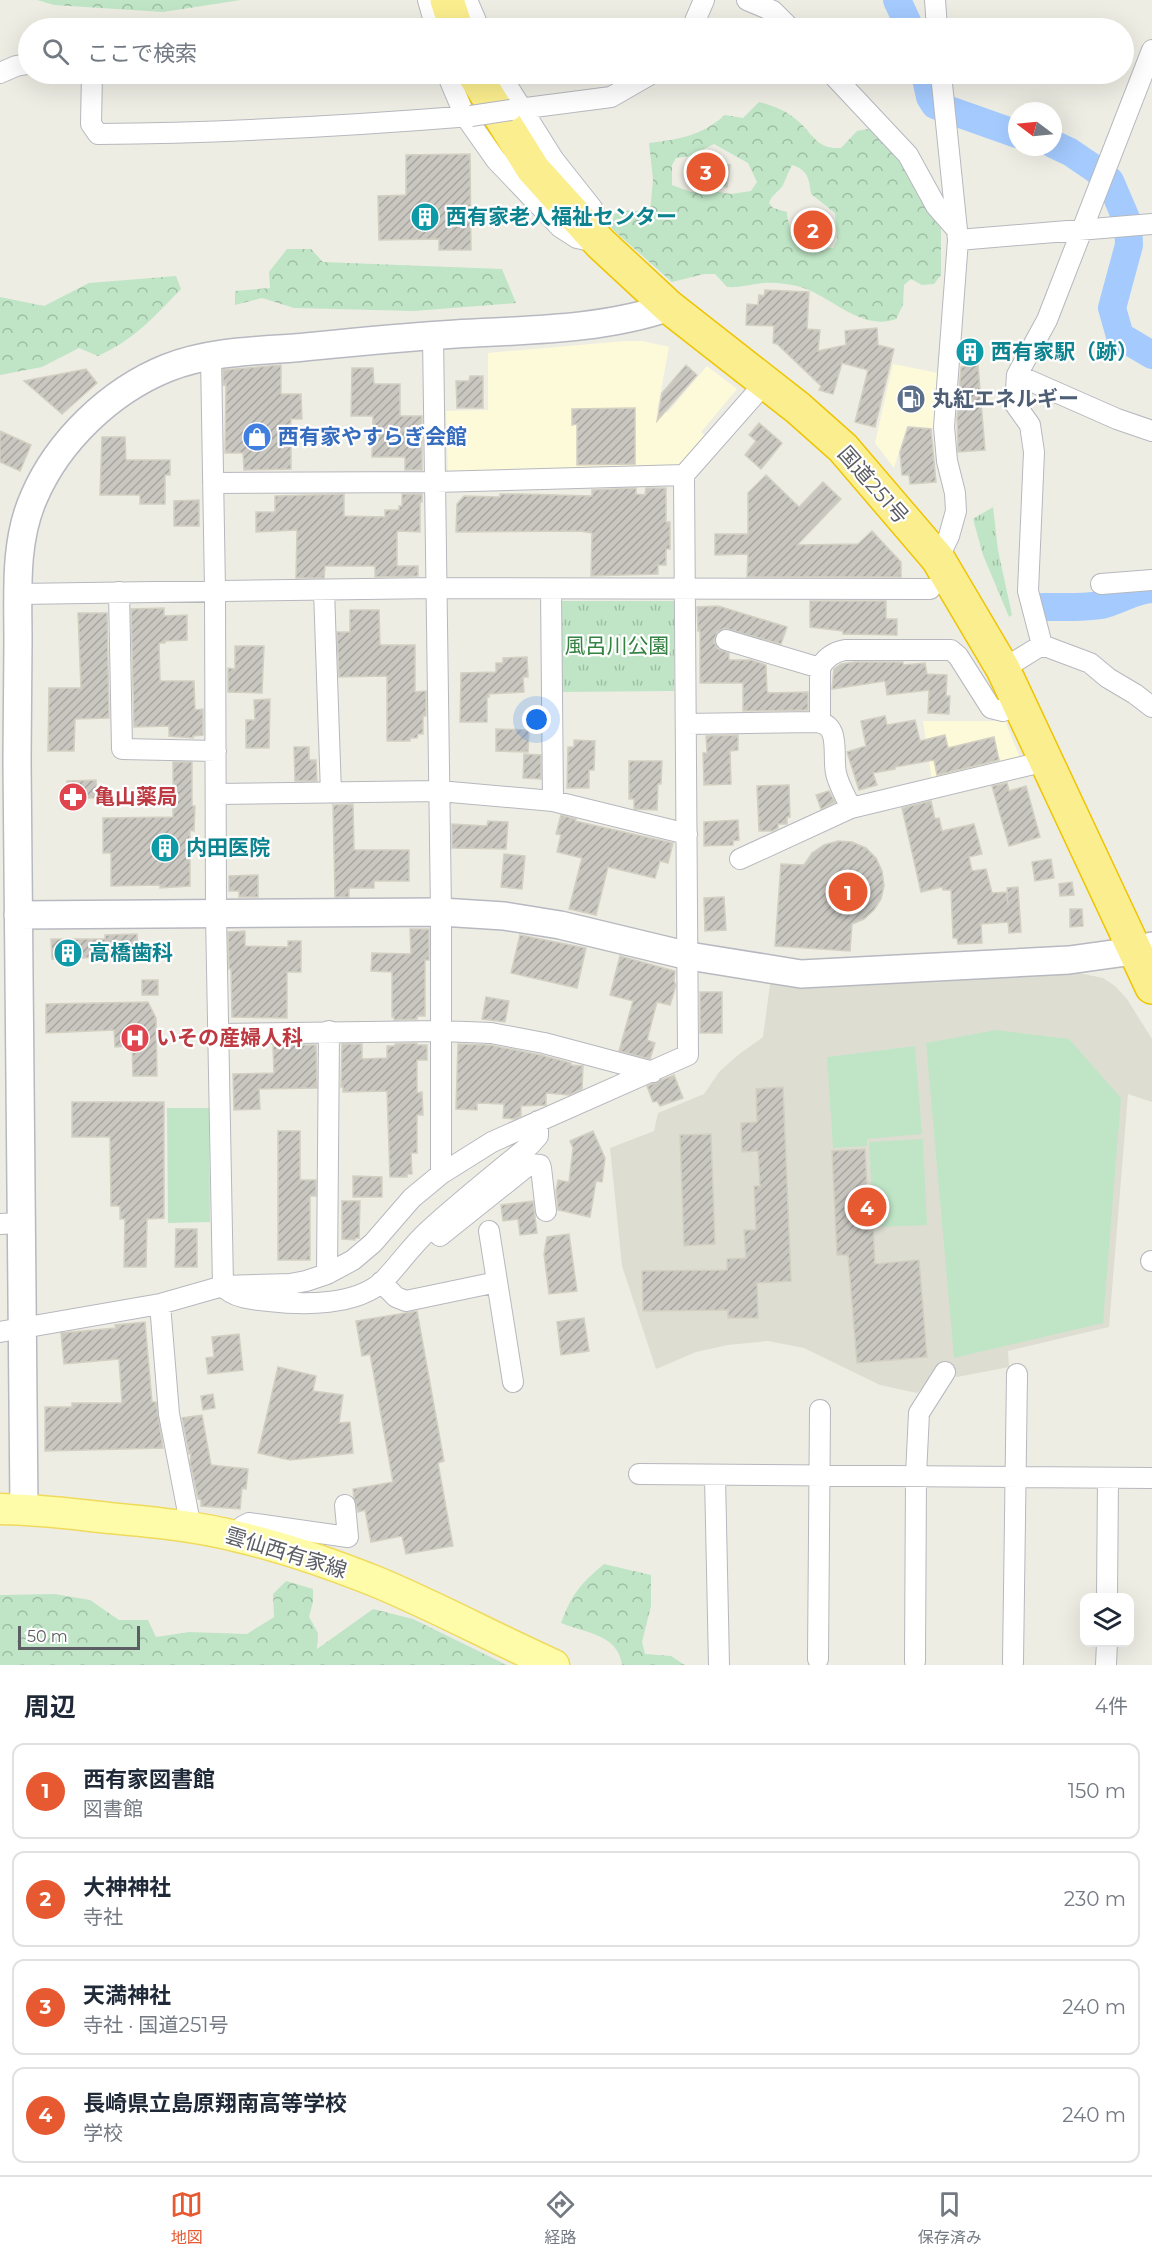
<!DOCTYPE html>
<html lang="ja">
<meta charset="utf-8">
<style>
:root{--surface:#fff;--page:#f6f6f7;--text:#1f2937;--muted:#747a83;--line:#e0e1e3;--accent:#e65931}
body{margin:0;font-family:Montserrat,"Noto Sans JP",sans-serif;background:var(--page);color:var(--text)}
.controls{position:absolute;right:18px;bottom:18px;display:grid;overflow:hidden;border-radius:12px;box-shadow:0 6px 24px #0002}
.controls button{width:54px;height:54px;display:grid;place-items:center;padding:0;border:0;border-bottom:2px solid var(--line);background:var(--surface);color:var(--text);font:30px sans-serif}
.compass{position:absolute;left:1008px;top:102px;width:54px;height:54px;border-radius:50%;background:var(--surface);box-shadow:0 6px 24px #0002;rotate:286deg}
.scale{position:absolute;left:18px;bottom:15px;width:122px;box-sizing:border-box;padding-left:6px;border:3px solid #5c5e64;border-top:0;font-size:16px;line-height:21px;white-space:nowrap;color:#5c5e64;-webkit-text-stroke:4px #fff;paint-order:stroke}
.you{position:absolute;left:537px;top:720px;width:21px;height:21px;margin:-15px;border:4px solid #fff;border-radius:50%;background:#1a73e8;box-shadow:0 0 0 9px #1a73e833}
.badge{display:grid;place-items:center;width:39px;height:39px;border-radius:50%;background:var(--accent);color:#fff;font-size:20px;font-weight:700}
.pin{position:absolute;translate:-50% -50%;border:3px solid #fff;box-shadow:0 2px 6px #0006}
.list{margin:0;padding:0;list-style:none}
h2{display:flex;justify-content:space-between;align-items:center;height:78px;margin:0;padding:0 24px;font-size:26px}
h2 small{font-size:20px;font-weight:400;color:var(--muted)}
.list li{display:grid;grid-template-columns:39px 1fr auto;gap:18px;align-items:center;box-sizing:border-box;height:96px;margin:0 12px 12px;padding:0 12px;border:2px solid var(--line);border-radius:12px}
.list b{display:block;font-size:22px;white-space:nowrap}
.list p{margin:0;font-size:20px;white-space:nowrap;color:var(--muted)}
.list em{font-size:20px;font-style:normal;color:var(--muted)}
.icon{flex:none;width:33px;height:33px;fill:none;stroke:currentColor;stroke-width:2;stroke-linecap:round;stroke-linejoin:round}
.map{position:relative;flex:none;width:1152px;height:1665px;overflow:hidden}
.search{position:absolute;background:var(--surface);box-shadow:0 6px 24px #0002;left:18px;right:18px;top:18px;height:66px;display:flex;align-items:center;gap:15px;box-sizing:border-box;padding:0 21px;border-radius:33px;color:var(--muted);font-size:22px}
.sheet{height:510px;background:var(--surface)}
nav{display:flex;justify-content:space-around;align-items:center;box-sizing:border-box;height:84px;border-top:2px solid var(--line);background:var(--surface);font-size:16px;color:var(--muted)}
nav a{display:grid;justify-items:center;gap:3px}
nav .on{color:var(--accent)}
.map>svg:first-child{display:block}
.commercial{fill:#fdfada}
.education{fill:#deddd2}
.forest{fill:url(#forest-crowns);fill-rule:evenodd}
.park{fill:url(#park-tufts)}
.garden{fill:#c0e5c6}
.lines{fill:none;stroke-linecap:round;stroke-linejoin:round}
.river{stroke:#a4cafe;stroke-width:28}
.building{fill:url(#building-hatch);stroke:#d3d0c2;stroke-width:1.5}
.street-casing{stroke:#b6b8be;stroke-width:22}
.secondary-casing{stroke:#b7b9c0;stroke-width:30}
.primary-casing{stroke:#efda5c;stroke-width:33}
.highway-casing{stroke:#eec504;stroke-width:36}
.street{stroke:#fff;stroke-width:20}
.secondary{stroke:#fff;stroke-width:27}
.primary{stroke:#fefca9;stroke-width:30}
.highway{stroke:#fbee8e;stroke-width:33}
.street-bridge-casing{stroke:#b6b8be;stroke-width:22;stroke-linecap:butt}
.street-bridge{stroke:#fff;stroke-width:20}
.labels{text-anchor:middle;stroke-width:4.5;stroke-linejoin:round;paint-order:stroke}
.culture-label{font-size:21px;font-weight:bold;fill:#0d838f;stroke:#fff;text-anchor:start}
.service-label{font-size:21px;font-weight:bold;fill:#4e5e75;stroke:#fff;text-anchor:start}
.shop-label{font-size:21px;font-weight:bold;fill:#366cbe;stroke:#fff;text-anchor:start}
.street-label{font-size:21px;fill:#5c5e64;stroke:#fff}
.park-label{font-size:21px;fill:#358243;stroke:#fff}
.health-label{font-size:21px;font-weight:bold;fill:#be3a42;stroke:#fff;text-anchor:start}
</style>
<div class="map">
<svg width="1152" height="1665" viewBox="0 0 1152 1665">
<defs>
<pattern id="forest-crowns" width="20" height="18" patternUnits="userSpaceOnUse" patternTransform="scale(1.5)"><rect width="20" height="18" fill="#c0e5c6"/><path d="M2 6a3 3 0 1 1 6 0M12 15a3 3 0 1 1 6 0" fill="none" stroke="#9fbda4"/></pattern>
<pattern id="park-tufts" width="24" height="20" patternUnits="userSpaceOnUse" patternTransform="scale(1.5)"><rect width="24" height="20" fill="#c0e5c6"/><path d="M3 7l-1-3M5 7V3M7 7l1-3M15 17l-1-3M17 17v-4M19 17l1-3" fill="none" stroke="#9fbda4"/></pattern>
<pattern id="building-hatch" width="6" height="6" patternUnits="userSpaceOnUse" patternTransform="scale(1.5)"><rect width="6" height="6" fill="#cac7c1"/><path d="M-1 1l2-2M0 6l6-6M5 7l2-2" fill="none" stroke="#a7a5a0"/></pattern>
</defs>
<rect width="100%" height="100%" fill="#eeede4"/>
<path class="commercial" d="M625 341H643L669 347 657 411 668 412 707 366 737 389 701 432 708 438 682 467 448 473 446 411 488 410V353Z
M893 364 938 373 934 428 907 426 894 468 875 443Z
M923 721H1005L1021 760 932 781Z"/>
<path class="education" d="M1079 973 1103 978 1115 986 1127 999 1152 1039V1102L1128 1094 1109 1327 1008 1351 1009 1367 957 1377 939 1372 917 1393 880 1385 804 1348 768 1341 728 1345 696 1352 656 1369 622 1266 610 1148 654 1131 658 1113 704 1094 719 1072 738 1055 763 1037 770 984Z"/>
<path class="forest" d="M37 0H241L163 12 54 5Z
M759 102C774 106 787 111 798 121 814 135 816 149 841 148L857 131 873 128 917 184 941 229V275L934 284 922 285 911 279 904 285 903 305 896 319C860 332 830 294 797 286 787 284 774 282 764 283 751 284 740 288 727 287L715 274H704L672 282 611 228 614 214 630 210 650 213 653 179 649 143C680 139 701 136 725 115L743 118ZM714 144 748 163 757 182 751 191 731 194 705 190 691 192 672 185V165L676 158 691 156ZM792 165C808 170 809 179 811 194L835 213 837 240 833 248C815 246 799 249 791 231 789 224 787 219 787 212L773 208 769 203C772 194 778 193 783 185 786 179 788 172 792 165Z
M287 249H311L323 262 502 269 516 303 414 311 294 308 262 298 235 305V291L270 288 269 272Z
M176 276 181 289C153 318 135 339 98 356L79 348 42 367 0 375V297L44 306 89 283Z
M604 1564 651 1575V1606L642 1642 645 1654 671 1656 685 1665H622C618 1634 585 1633 561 1623 572 1594 580 1584 604 1564Z
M286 1581 313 1589V1602L309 1617 318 1633 317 1649 373 1609 413 1619 507 1665H0V1595L55 1594 90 1600 119 1620H148L156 1637 189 1632 247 1634 274 1617 273 1594Z"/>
<path class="park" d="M993 507 998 550 1012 615 1009 617 983 555 973 519Z
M561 601H674V691L561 692Z"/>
<path class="garden" d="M996 1030 1069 1039 1121 1098 1103 1323 954 1358 926 1043Z
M915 1046 922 1134 867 1139V1146L833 1148 827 1057Z
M167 1108H209L210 1222 168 1223Z
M923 1139 927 1225 882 1227 881 1217H873L869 1142Z"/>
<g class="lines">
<path class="river" d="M897 0 910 28
M925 74 930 97 935 105 1017 134
M1053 144 1070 152 1095 169 1110 181 1128 223 1129 245 1112 308 1120 336 1152 355
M1043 607C1063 607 1082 608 1101 605 1119 601 1133 590 1152 589"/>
</g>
<path class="building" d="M470 154 471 250H439V239L379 240 378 196 406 195V155Z
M709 162 730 165 727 187 706 185Z
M801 219 826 221 825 241 799 240Z
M765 290 809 292 807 329 820 330 818 351 846 345 845 331 877 328 878 345 894 349 875 427 855 422 868 370 842 363 833 394 819 390 821 386 777 344 773 343 774 326 746 325 747 304 758 305 759 295 764 296Z
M281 365V394H301L302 419H291V469L244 470 243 453H225L226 384 223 385V370Z
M686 365 697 375 657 421 662 393Z
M978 365 985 450 958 452 957 418 961 367Z
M352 368H373L374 384H400V416H422V470H405V457H372L373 416H351Z
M86 369 97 383 62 414 24 381Z
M470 376H483V408H457L456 381H469Z
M635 408V464L577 465V424L572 425V409Z
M759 423 782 443 761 469 745 455 756 441 749 435Z
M908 427 931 429 936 482 910 484 909 475H902L900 452Z
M0 431 31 445 20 471 0 462Z
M102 437H125L126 460H170V475H165V504H140V495H100Z
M766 475 799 507 823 482 841 499 797 545 858 544 872 531 901 562V577H747L748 554 715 555V534H748V493Z
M636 488V494L645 495 646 488H666V522H670V549H666V565H658V574L591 576 592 533 580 531 456 532 457 504 464 496 500 497V494H521L592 496V490Z
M344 494V516L385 517V510H399V506H402V494H422V502H420V532L397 531V566H418V576L375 577V566H325L324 578H296L297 530 256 532V512H275V496Z
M199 500V526H174V501Z
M810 601H886V619H897V635L843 634V631L810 627Z
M718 606 787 627 781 644 724 628 717 632 714 642 718 649 729 653V660H751L766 665 767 691 769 693 808 692V710L743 711V683H700V631H698L697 607Z
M164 608V616L187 615V640L165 641V643H159L160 681H194L195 710 203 709V735L193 736V738L169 736V726L134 727 131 609Z
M350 610H379L380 645H415V692L426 691V716H423V734H418L417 738H410V741H387V676L339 677 337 632H350Z
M78 613H107L109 718 75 719 74 751H48L49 688H81Z
M235 646H264L262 693 228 692V668L235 669Z
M527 657 528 677H523L524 692 489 694V697H487V722H460L461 673 496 672V663H503V658Z
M855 662H903V665L925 663 927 674 947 675 946 696H950L949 714 928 713 929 690 887 695 885 681 832 689 834 669 841 664Z
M270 699 269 748H246V720H255L254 700Z
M885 716 887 725 915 720 920 741 945 735 948 748 994 737 999 760 937 775 934 760 895 767V769L873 773 877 785 859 790 847 752 866 746 861 721Z
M496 729 529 730 528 752 496 751Z
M738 735V750L730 751 731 784 704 785 703 753H707L706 736Z
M574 740 595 741 594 770H589V788H567L568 747H574Z
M294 747H309V760H316L317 781H295Z
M524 754 541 755V779L523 778Z
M629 761H662L661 784H658L657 810 634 809V799H629Z
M173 762H192V806H195L194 831 190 830V886L160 888V885L111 886V853H103V818L173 817Z
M96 780 97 798H68L67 781Z
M1007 783 1009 791 1026 786 1040 837 1009 846 992 786Z
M789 785 790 817H787V824H778V828L772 831H759L757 786Z
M829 791 835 802 821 809 816 795Z
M931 801 935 819 939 818 942 831 974 824 982 854 969 857 972 871 986 869 992 893 1006 892 1008 905 1007 888 1018 887 1021 932 1009 933 1008 922 981 924 982 943 958 944 957 938H953L951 890H943L942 887 921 892 902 808Z
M353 804 354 850H409V881H374V888H349V897H335L333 805Z
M561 815 576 819 575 821 673 843 668 863 660 861 655 878 608 867 596 915 569 909 582 858 557 852 561 835 556 834Z
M738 820 739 840 733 841V845L704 846V822Z
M488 821 508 822 506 849 452 848V824L487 826Z
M838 841 852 842 866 848 876 858 882 871 884 886 881 899 874 910 864 919 852 924 850 951 775 946 781 864 804 865 812 853 824 845Z
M504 854 525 856 522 889 501 887Z
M1051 859 1054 878 1035 881 1032 862Z
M258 875V897H239V891H229V876Z
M1072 882 1074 895 1060 896 1059 884Z
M724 897 726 930 705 931 704 898Z
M1070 909H1082L1083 926 1070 927Z
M410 929H429V960H425V1016H417V1019L394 1020V1017H392V972L371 971 372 953 411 954Z
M245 931V946L288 947V941H301V972H287V1018L232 1017 231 969H229L228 932Z
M137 934 138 956 52 959 51 939H105V935Z
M520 935 586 948 577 988 511 973Z
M620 956 675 971 674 981 676 985 670 1005 657 1002 647 1040 655 1043 650 1059 619 1051 633 1001 610 995Z
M142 980H158V995H142Z
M700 992H722V1033H700Z
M486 997 509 1001 505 1022 482 1019Z
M148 1002 156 1018 157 1076H133L132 1046 115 1047 114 1030 46 1033V1004Z
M417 1043V1045H427V1060H417V1093L422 1092 423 1115H417V1153H411L412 1174H407V1177H390L387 1091 343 1092V1087H341L342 1044H362V1059L387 1058V1046H395V1044Z
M458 1044 490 1045 541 1055 571 1063V1065L583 1066 582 1089 569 1095 546 1093V1105L521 1106V1116L515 1119 503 1118 504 1104 477 1103V1110L456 1109Z
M273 1045H316L317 1088 259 1089 260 1109 234 1110 233 1074 274 1073Z
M674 1075 683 1098 660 1106 657 1101 653 1102 647 1086Z
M783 1087 791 1281 757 1283 758 1318H728V1310L643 1311 642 1271 727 1270V1259L746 1258 744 1230H756L754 1186H760L758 1151 742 1152 741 1123 757 1122 756 1089Z
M72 1102H164V1218L147 1219 146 1267H124L125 1219H120V1206H111L110 1137H72Z
M278 1131H300V1180H316V1196H310V1260H278Z
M593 1131 605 1158 602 1182 596 1181 590 1217 558 1210 556 1191 558 1180 569 1182 573 1148 570 1141Z
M711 1134 715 1244 684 1246 680 1135Z
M865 1149 869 1225H873L875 1264 919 1260 927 1357 857 1363 848 1255H837L832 1151Z
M353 1176 382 1177V1197H353Z
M342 1201H360L359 1238H355V1240L342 1239Z
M533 1201 537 1233 520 1235 518 1219 503 1221 501 1205Z
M176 1229H197V1267H175Z
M569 1234 577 1291 549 1294 544 1254 547 1237Z
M417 1311 444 1461 438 1463 453 1546 406 1554 402 1536 371 1542 365 1510 358 1512 354 1498 353 1489 393 1482 370 1354 362 1356 356 1321Z
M584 1318 589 1351 561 1355 557 1322Z
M145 1322 152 1402H156L163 1448 45 1451V1407H72V1403H122L119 1359 64 1364 61 1333 116 1328 115 1325Z
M239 1334 243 1370 208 1374 206 1358 214 1357 212 1337Z
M278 1367 316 1376 313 1391 343 1395 339 1423 350 1422 353 1453 290 1460 258 1453Z
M213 1394 215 1408 203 1410 201 1396Z
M202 1415 211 1465 248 1469 246 1489 242 1488 240 1509 201 1506V1500L198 1499 190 1462 191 1454H189L182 1418Z"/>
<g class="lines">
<g class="street-casing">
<path id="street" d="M428 0 436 28
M467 0 479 28
M747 0 773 11 790 28
M935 0 937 28
M692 28 704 0
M0 73 16 66 28 64
M92 74 91 124 98 134C223 133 347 126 471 116
M447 74 465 116 496 160 560 227 577 238 600 243 597 220 592 208 554 160 500 74
M832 74 908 155 936 206 957 230
M511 110 611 97 651 74
M958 240 1152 224
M433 336 441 912V1174
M211 356 215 590 216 915 223 1286C232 1298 255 1300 269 1301 303 1305 356 1306 383 1281 399 1265 412 1245 429 1230 462 1200 496 1173 530 1145L538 1136V1121
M1017 375 1117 419 1152 431
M213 483 435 482 684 475
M938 559 949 536 956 511 955 493 947 461 944 427 958 240 941 74
M1101 584 1152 580
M551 589 553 801
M324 590 331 793
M119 592 122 749 216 751
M18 594 437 588 930 589
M726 640 820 668
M1042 645 1028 591 1034 452 1030 425 1015 404 1017 375 1047 320 1152 50
M1042 645 1090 663 1108 678 1135 694 1152 707
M1003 669 1042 645
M820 722V668C825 658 834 652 845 650H951L958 656 991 708 1003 711 1020 705
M686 724 815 722C842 723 832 754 836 773 838 784 846 797 851 808
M216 794 439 791 553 801 687 834
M740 859 851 808 1046 761
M218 1034 441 1031 491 1033 544 1043 653 1072
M0 1224 21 1223
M489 1231 513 1382
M440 1236 530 1164 540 1165 541 1168 546 1211
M1151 1261H1152
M327 1274 329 1031
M381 1282 396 1297 406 1301 497 1282
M160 1304 169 1414 191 1528
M0 1332 160 1304 223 1286 290 1284 306 1281 327 1274 353 1260 373 1243 412 1198 441 1174 492 1142 688 1055 684 475 764 384
M639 1474 1152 1478
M715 1476 719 1665
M237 1536 243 1526 249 1523 348 1537 345 1505
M1107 1598 1108 1478
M818 1659 820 1410
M915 1661 916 1475 919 1413 945 1372
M1013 1662 1017 1374
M1106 1665 1107 1642"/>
</g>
<g class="secondary-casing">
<path id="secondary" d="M18 915 441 912 504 916 560 925 689 956 801 974 1069 960 1134 951 1152 946
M24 1509C22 1260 17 1011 17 761 17 721 18 681 18 641 18 594 14 541 34 497 58 441 110 391 167 368 207 352 251 351 294 348 348 343 402 337 456 334 526 330 603 330 669 307"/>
</g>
<g class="primary-casing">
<path id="primary" d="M0 1509C36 1509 72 1514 109 1518 152 1522 196 1526 239 1537 286 1548 332 1564 377 1582 437 1607 494 1638 554 1665"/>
</g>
<g class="highway-casing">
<path id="highway" d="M447 0 456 28
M474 74 533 169 600 243 669 307 798 408 843 448 938 559 1003 669 1152 987"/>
</g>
<use href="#street" class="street"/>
<use href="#secondary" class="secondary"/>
<use href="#primary" class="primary"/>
<use href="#highway" class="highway"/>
<g class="street-bridge-casing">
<path id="street-bridge" d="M471 116 511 110"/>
</g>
<use href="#street-bridge" class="street-bridge"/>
</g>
<defs>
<g id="building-disc" transform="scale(1.5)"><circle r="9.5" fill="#0f9aa8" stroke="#fff"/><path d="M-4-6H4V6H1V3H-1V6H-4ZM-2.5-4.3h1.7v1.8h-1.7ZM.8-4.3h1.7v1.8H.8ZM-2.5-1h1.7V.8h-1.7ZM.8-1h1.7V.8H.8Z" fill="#fff"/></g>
<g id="fuel-disc" transform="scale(1.5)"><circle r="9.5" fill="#5c6f8a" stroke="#fff"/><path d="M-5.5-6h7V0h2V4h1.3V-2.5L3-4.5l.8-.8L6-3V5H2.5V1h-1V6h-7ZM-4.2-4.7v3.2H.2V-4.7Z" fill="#fff"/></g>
<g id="shop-disc" transform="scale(1.5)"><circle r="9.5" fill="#3f7fe0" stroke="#fff"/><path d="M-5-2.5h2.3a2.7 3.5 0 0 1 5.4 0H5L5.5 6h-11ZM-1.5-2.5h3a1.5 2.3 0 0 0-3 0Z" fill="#fff"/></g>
<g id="pharmacy-disc" transform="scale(1.5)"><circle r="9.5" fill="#e0444e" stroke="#fff"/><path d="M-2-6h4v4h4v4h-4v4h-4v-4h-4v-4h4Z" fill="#fff"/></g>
<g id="hospital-disc" transform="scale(1.5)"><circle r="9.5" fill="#e0444e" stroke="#fff"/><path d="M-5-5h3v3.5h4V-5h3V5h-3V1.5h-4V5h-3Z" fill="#fff"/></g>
</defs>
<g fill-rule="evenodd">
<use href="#building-disc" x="425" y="217"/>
<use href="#building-disc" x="970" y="352"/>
<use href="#fuel-disc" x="911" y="399"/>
<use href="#shop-disc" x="257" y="437"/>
<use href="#pharmacy-disc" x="73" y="797"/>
<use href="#building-disc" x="165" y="848"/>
<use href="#building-disc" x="68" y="953"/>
<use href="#hospital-disc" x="135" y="1038"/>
</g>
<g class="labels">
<g class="culture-label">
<text x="446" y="224">西有家老人福祉センター</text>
<text x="991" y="359">西有家駅（跡）</text>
<text x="186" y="855">内田医院</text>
<text x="89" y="960">高橋歯科</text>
</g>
<g class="service-label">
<text x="932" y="406">丸紅エネルギー</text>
</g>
<g class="shop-label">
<text x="278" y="444">西有家やすらぎ会館</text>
</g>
<g class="street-label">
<text transform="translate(873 485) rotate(49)" y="7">国道251号</text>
<text transform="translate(286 1553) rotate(17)" y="7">雲仙西有家線</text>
</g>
<g class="park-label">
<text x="617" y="653">風呂川公園</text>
</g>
<g class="health-label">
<text x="94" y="804">亀山薬局</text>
<text x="156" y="1045">いその産婦人科</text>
</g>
</g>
</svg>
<div class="controls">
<button><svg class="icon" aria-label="layers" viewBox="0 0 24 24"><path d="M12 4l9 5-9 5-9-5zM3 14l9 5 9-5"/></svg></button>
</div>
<svg class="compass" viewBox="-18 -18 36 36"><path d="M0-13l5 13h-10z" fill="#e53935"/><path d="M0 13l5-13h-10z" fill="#747a83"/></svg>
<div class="scale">50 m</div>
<div class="you"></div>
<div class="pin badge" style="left:848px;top:892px">1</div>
<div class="pin badge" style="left:813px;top:230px">2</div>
<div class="pin badge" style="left:706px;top:172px">3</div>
<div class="pin badge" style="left:867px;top:1207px">4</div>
<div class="search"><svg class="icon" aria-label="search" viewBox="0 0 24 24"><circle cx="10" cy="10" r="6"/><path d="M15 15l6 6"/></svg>ここで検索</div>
</div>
<section class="sheet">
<h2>周辺<small>4件</small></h2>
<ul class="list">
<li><span class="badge">1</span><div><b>西有家図書館</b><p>図書館</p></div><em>150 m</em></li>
<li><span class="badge">2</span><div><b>大神神社</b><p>寺社</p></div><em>230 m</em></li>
<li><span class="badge">3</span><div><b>天満神社</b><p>寺社 · 国道251号</p></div><em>240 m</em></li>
<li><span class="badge">4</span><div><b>長崎県立島原翔南高等学校</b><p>学校</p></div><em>240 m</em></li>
</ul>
</section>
<nav>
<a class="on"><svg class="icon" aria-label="map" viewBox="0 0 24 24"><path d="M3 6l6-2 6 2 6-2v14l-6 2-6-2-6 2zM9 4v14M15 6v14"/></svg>地図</a>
<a><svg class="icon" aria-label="directions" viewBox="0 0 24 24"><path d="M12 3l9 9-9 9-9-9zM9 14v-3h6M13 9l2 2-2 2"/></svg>経路</a>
<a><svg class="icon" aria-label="saved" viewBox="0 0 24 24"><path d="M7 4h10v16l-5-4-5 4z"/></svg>保存済み</a>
</nav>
